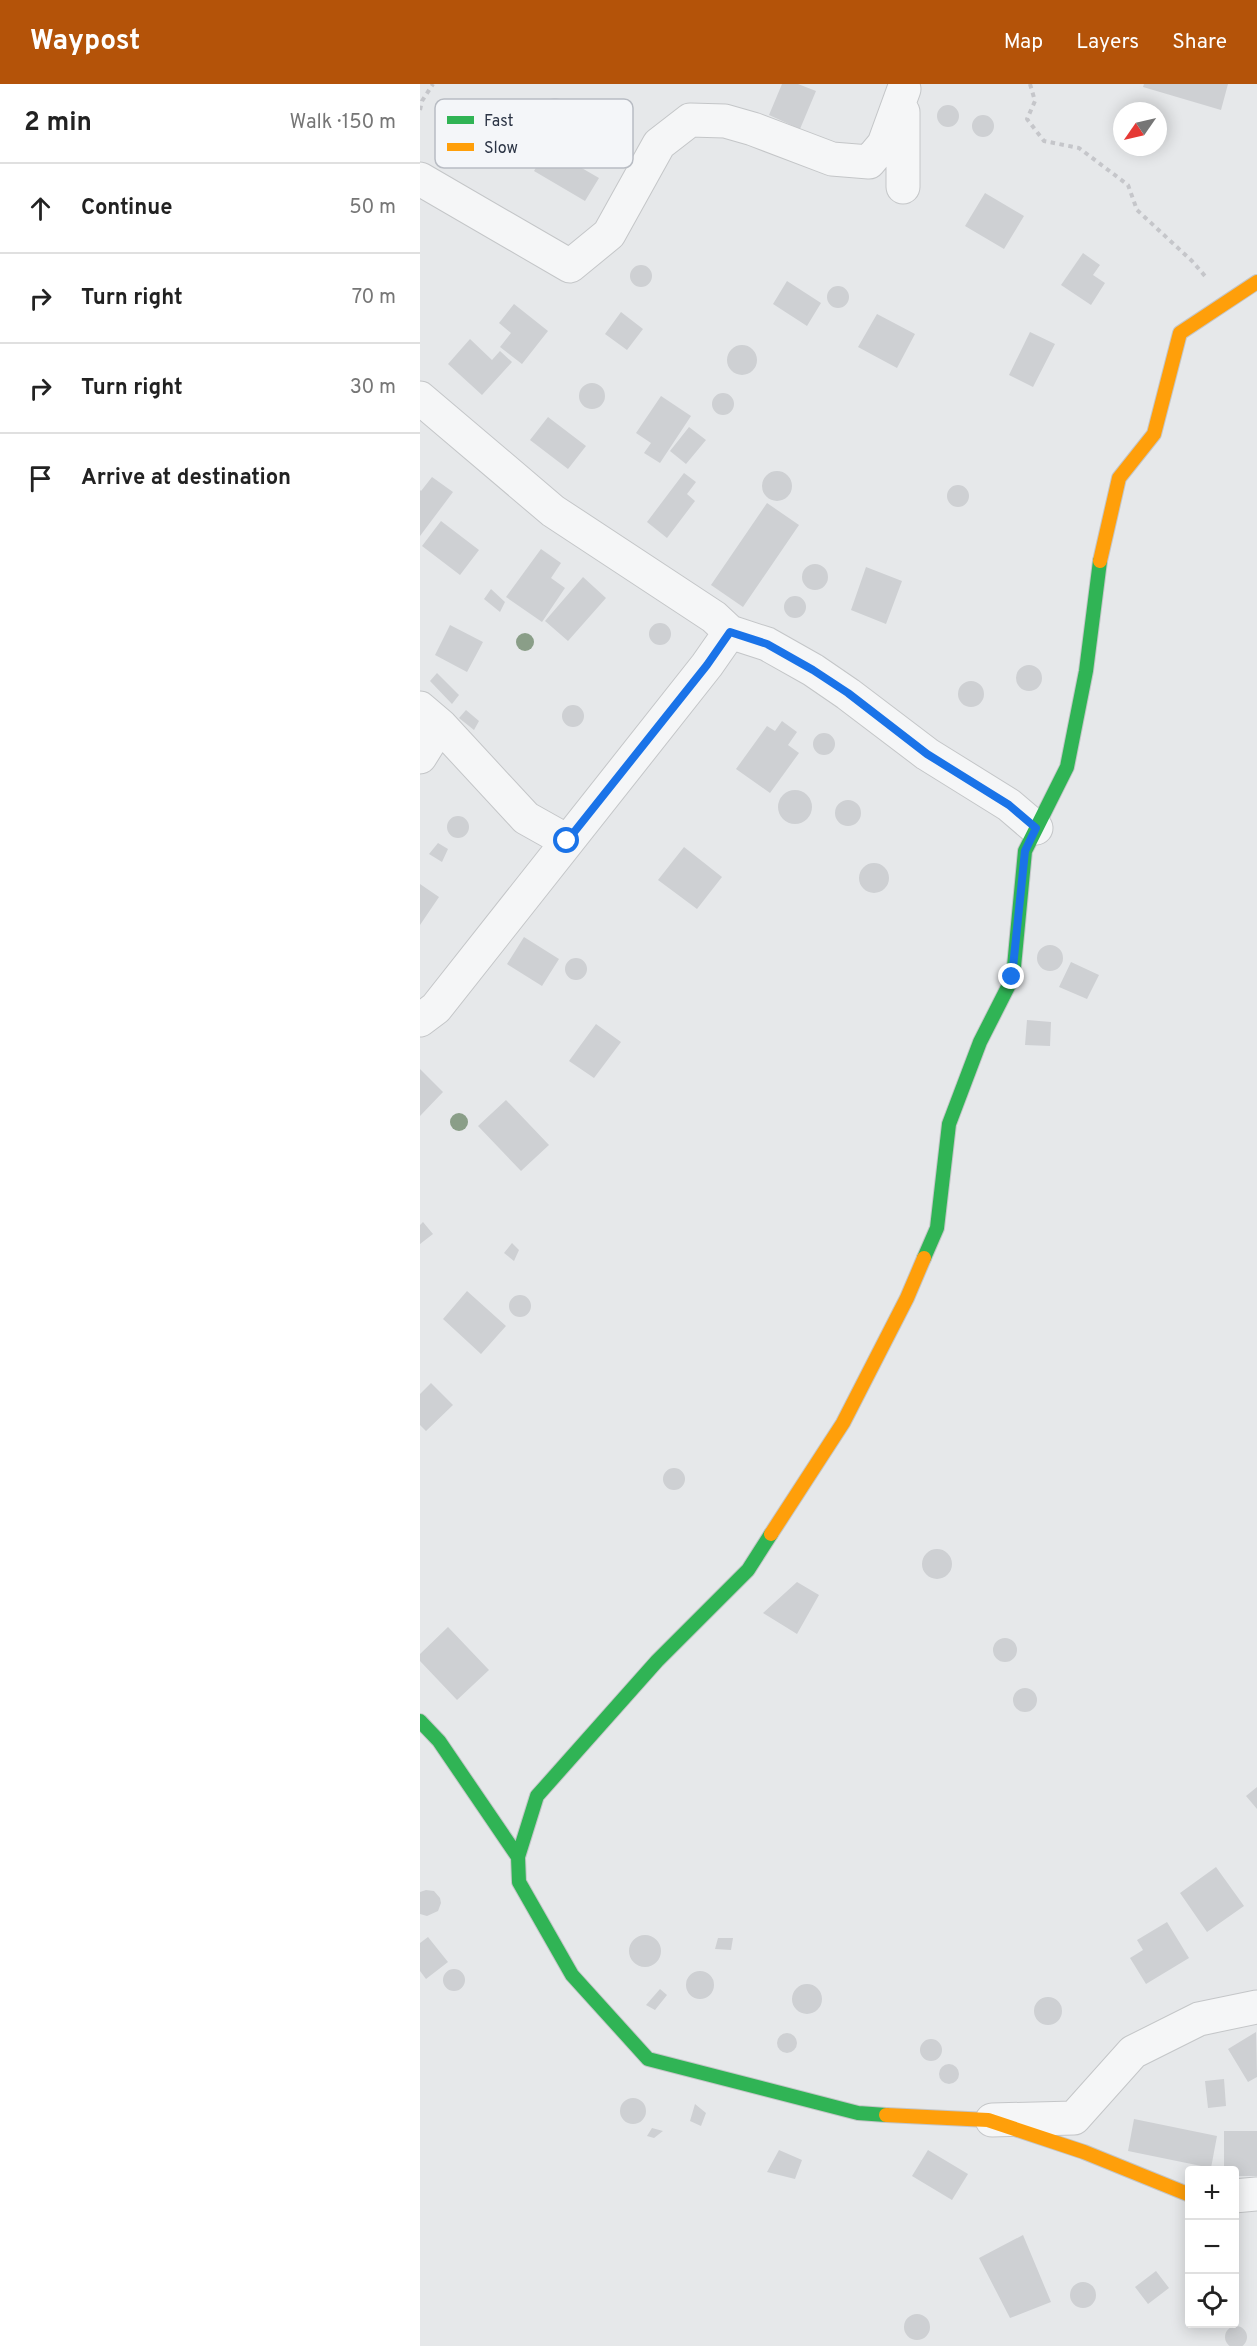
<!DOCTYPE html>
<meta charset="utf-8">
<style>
:root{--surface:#fff;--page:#f6f6f6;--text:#222;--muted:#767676;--line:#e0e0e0;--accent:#b45309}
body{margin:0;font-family:Overpass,sans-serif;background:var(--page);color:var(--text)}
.controls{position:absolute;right:18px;bottom:18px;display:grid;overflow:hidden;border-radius:6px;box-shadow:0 3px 15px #0003}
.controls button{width:54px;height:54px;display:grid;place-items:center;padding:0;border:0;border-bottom:2px solid var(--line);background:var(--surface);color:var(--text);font:30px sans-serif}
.compass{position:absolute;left:693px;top:18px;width:54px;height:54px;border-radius:50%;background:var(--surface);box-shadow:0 3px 15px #0003;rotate:236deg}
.stop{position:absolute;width:18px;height:18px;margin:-14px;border:4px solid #1a73e8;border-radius:50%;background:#fff}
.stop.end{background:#1a73e8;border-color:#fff;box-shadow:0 2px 6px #0008}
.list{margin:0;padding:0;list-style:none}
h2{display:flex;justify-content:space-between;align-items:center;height:78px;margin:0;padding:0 24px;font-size:26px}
h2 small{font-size:20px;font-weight:400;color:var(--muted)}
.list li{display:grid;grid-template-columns:39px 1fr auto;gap:18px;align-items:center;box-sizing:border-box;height:90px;padding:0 24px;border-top:2px solid var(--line)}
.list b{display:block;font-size:22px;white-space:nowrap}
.list em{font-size:20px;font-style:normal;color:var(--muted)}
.icon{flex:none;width:33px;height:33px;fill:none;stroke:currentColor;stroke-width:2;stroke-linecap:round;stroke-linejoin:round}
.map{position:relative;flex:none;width:837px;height:2262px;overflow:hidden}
header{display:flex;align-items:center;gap:36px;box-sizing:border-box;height:84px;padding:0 30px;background:var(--accent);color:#fff}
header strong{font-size:28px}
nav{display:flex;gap:33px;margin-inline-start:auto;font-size:21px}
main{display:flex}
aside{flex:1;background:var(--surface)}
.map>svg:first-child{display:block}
.building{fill:#ced0d3}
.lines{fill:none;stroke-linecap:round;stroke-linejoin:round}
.street-casing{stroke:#c4c6c8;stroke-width:35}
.fast-casing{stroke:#c4c6c8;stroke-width:16}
.slow-casing{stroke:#c4c6c8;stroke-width:16}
.path{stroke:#c5c6ca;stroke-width:4;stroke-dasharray:4.5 4.5;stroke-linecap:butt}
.street{stroke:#f5f6f7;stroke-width:33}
.fast{stroke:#30b455;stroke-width:14}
.slow{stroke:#ff9f0a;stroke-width:14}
.tree{fill:#8a9e88}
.route{stroke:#1a73e8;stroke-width:8}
.key{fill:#f4f6f9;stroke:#b8bcc3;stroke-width:1.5}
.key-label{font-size:16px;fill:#2b3445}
</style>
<header>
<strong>Waypost</strong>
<nav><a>Map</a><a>Layers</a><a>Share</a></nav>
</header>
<main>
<aside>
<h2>2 min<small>Walk · 150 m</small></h2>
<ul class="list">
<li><svg class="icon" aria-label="ahead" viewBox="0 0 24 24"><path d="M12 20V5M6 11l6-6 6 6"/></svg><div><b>Continue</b></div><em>50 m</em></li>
<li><svg class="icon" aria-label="right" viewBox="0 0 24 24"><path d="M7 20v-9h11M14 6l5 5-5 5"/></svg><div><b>Turn right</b></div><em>70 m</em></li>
<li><svg class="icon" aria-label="right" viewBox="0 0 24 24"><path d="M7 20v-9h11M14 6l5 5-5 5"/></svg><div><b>Turn right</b></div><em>30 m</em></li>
<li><svg class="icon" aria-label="arrive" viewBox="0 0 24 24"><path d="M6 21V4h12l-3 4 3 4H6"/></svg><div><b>Arrive at destination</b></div></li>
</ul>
</aside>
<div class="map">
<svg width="837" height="2262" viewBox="0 0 837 2262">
<rect width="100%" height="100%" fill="#e6e8ea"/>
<path class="building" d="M362 0H378L396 7 380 45 349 31Z
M724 0H808L801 26 723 3Z
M124 25a11 11 0 1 1 22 0a11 11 0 1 1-22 0Z
M517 32a11 11 0 1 1 22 0a11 11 0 1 1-22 0Z
M552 42a11 11 0 1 1 22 0a11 11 0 1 1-22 0Z
M127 64 179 94 165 117 114 87Z
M565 109 604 132 584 165 545 142Z
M663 169 680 181 673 191 685 199 671 221 641 201Z
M210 192a11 11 0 1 1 22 0a11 11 0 1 1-22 0Z
M367 197 401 219 387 242 353 220Z
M407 213a11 11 0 1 1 22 0a11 11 0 1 1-22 0Z
M94 220 128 247 102 280 80 263 91 249 79 239Z
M201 228 223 245 207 266 185 250Z
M457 230 495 250 477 284 438 263Z
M610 248 635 260 613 303 589 291Z
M50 255 72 276 80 267 92 278 62 311 28 280Z
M307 276a15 15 0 1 1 30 0a15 15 0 1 1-30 0Z
M159 312a13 13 0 1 1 26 0a13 13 0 1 1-26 0Z
M292 320a11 11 0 1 1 22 0a11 11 0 1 1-22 0Z
M241 312 271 332 240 379 224 369 231 359 216 349Z
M128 333 166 362 148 385 110 356Z
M269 343 286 356 266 380 250 367Z
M342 402a15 15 0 1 1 30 0a15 15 0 1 1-30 0Z
M264 389 276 398 267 410 275 417 247 454 227 438Z
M12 393 33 408 0 452V406L1 407Z
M527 412a11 11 0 1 1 22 0a11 11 0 1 1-22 0Z
M347 419 379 441 323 523 291 501Z
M21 437 59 466 40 491 2 462Z
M121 465 141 479 131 494 145 504 122 538 86 513Z
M382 493a13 13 0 1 1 26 0a13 13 0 1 1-26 0Z
M446 483 482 497 466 540 431 526Z
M163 493 186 514 148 557 125 537Z
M71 505 85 518 80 528 64 515Z
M364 523a11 11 0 1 1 22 0a11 11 0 1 1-22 0Z
M229 550a11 11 0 1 1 22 0a11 11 0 1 1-22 0Z
M30 541 63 558 47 588 15 571Z
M596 594a13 13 0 1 1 26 0a13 13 0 1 1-26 0Z
M17 589 39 611 32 620 10 597Z
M538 610a13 13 0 1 1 26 0a13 13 0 1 1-26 0Z
M142 632a11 11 0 1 1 22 0a11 11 0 1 1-22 0Z
M46 626 59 637 54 646 39 634Z
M362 637 377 648 368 661 379 669 350 709 316 685 347 642 355 647Z
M393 660a11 11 0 1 1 22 0a11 11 0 1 1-22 0Z
M358 723a17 17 0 1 1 34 0a17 17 0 1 1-34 0Z
M415 729a13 13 0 1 1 26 0a13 13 0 1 1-26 0Z
M27 743a11 11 0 1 1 22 0a11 11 0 1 1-22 0Z
M18 759 28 765 22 778 9 770Z
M264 763 302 793 277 825 238 796Z
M439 794a15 15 0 1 1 30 0a15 15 0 1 1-30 0Z
M0 800 19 813 0 841Z
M104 853 139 875 122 902 87 880Z
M617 874a13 13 0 1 1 26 0a13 13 0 1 1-26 0Z
M145 885a11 11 0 1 1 22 0a11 11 0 1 1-22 0Z
M651 878 679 891 667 915 639 903Z
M607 936 631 938 630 962 605 961Z
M176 940 201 958 174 994 149 977Z
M0 985 23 1008 0 1032Z
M86 1016 129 1061 101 1087 58 1042Z
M3 1138 13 1150 0 1160V1141Z
M92 1159 99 1166 94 1177 84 1169Z
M47 1207 86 1242 61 1270 23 1235Z
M89 1222a11 11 0 1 1 22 0a11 11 0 1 1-22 0Z
M11 1299 33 1321 6 1347 0 1341V1310Z
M243 1395a11 11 0 1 1 22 0a11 11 0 1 1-22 0Z
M502 1480a15 15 0 1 1 30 0a15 15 0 1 1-30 0Z
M377 1498 399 1511 377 1550 343 1529Z
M28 1543 69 1586 37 1616 0 1577V1570Z
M573 1566a12 12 0 1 1 24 0a12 12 0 1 1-24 0Z
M593 1616a12 12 0 1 1 24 0a12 12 0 1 1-24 0Z
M837 1703V1725L826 1712Z
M796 1783 824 1822 787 1848 760 1809Z
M6 1806 14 1807 20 1814 21 1819 18 1827 7 1832 0 1830V1808Z
M747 1838 769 1874 726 1900 710 1874 723 1866 717 1856Z
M209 1867a16 16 0 1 1 32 0a16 16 0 1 1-32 0Z
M8 1853 28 1878 6 1895 0 1887V1859Z
M298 1854H313L311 1866 295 1865Z
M23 1896a11 11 0 1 1 22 0a11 11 0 1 1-22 0Z
M266 1901a14 14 0 1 1 28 0a14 14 0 1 1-28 0Z
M372 1915a15 15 0 1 1 30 0a15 15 0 1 1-30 0Z
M240 1905 247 1911 235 1926 226 1921Z
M614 1927a14 14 0 1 1 28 0a14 14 0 1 1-28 0Z
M836 1948 837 1993 828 1998 808 1965Z
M357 1959a10 10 0 1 1 20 0a10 10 0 1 1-20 0Z
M500 1966a11 11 0 1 1 22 0a11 11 0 1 1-22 0Z
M519 1990a10 10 0 1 1 20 0a10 10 0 1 1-20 0Z
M804 1995 806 2022 788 2024 785 1997Z
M200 2027a13 13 0 1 1 26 0a13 13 0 1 1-26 0Z
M275 2020 286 2029 281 2042 270 2037Z
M714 2035 797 2052 791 2084 708 2067Z
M232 2044 243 2047 234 2054 227 2052Z
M804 2047H837V2092H814V2086H804Z
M359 2066 382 2076 375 2095 347 2088Z
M508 2066 548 2090 532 2116 492 2092Z
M603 2151 631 2218 590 2234 559 2174Z
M736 2187 749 2204 728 2220 715 2203Z
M650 2211a13 13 0 1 1 26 0a13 13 0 1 1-26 0Z
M484 2243a13 13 0 1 1 26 0a13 13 0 1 1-26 0Z
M805 2253a11 11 0 1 1 22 0a11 11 0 1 1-22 0Z"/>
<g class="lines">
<g class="street-casing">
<path id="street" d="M0 95 150 182 189 150 239 60 270 36 305 37 333 45 412 75 449 78 464 60 484 5
M483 103V28
M0 314 133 427 294 533 310 548 287 581 16 924 0 936
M310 548 347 560 393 586 428 610 507 670 589 721 616 744
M0 624 20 641 106 734 147 757
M0 673 20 641
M572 2036 654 2034 713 1968 779 1935 837 1923
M814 2112 837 2110"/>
</g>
<g class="fast-casing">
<path id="fast" d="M504 1174 517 1144 529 1040 560 958 593 893 605 767 647 683 666 587 680 477
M0 1637 19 1657 98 1773 99 1798 152 1891 228 1975 438 2029 466 2031
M98 1773 117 1712 237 1577 328 1486 351 1450"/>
</g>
<g class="slow-casing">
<path id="slow" d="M680 477 699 394 734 350 760 249 837 198
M351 1450 423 1339 487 1214 504 1174
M466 2031 568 2036 664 2068 770 2111"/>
</g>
<path class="path" d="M610 0 615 17 607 35 624 57 659 64 708 101 717 126 772 177 785 192
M0 26 2 17 13 0"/>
<use href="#street" class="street"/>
<use href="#fast" class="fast"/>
<use href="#slow" class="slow"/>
</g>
<g class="tree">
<circle cx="105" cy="558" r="9"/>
<circle cx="39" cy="1038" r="9"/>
</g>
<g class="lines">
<path class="route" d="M147 757 287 581 310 548 347 560 393 586 428 609 507 670 589 721 616 744 605 767 592 893"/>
</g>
<rect x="15" y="15" width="198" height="69" rx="9" class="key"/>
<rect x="27" y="32" width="27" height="8" fill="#30b455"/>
<rect x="27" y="59" width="27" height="8" fill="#ff9f0a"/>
<g class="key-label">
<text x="64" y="42">Fast</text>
<text x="64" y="69">Slow</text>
</g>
</svg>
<div class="controls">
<button>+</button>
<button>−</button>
<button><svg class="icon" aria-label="locate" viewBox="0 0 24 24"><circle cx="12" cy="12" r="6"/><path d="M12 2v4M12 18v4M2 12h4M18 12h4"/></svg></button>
</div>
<svg class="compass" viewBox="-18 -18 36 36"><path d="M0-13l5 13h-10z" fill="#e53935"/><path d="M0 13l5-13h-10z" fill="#767676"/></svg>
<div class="stop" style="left:147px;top:757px"></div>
<div class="stop end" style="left:592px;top:893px"></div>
</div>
</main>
